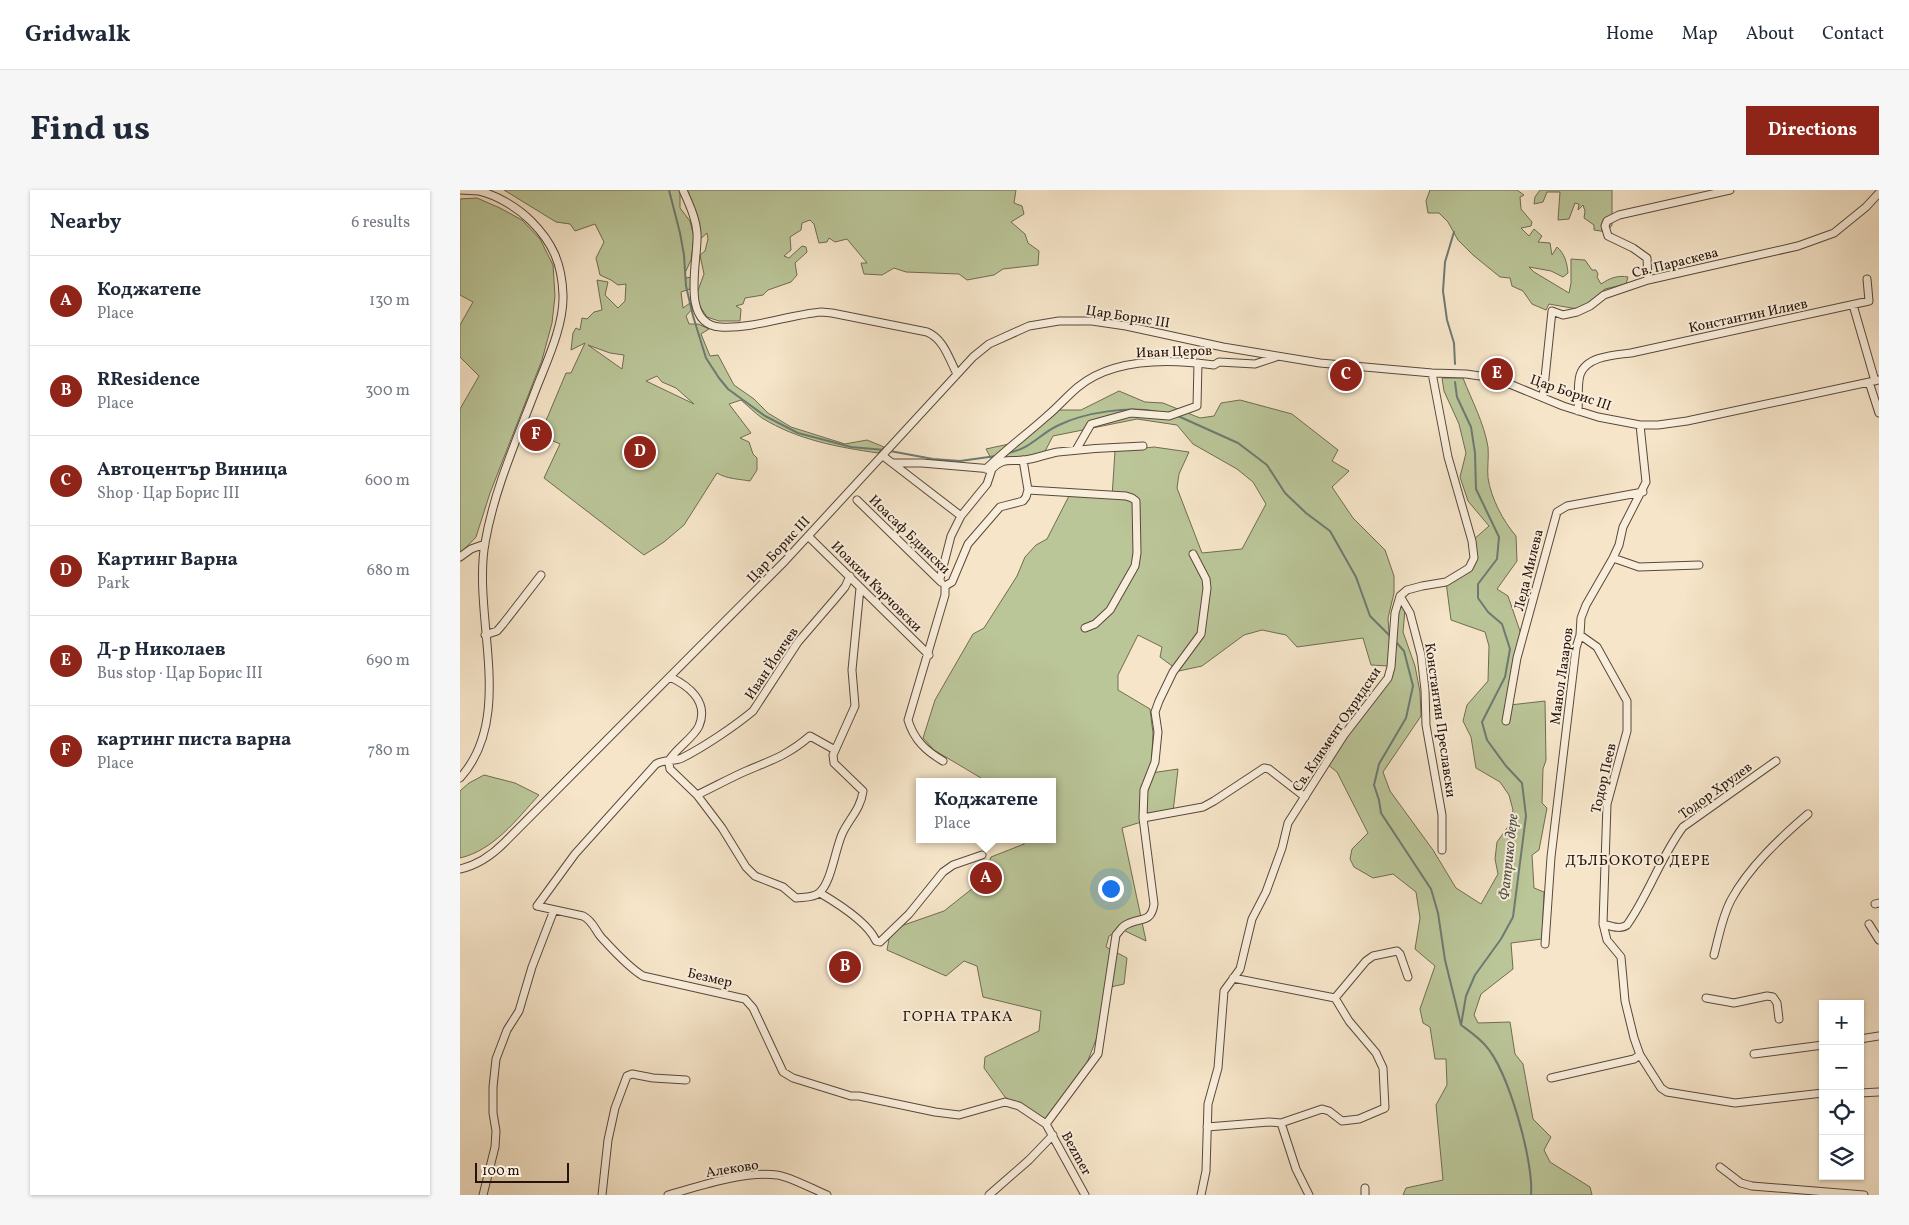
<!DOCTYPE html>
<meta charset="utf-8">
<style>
:root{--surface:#fff;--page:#f6f6f7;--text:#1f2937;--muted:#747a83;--line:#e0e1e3;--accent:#8f2418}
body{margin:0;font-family:Vollkorn,serif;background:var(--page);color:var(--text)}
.controls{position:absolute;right:15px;bottom:15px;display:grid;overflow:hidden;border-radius:0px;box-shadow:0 1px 4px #0004}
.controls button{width:45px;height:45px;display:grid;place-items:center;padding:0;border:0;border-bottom:1px solid var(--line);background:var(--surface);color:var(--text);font:25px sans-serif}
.scale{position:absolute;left:15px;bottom:12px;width:94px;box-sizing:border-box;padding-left:5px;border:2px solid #26130a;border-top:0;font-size:14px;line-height:18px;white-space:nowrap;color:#26130a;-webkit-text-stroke:4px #f9eedc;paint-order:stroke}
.you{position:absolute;left:650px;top:698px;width:18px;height:18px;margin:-12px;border:4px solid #fff;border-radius:50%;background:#1a73e8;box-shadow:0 0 0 8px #1a73e833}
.badge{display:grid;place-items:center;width:32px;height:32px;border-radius:50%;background:var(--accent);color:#fff;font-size:16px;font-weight:700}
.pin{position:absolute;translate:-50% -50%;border:2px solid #fff;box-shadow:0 1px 5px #0006}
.popup{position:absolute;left:456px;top:588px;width:140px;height:65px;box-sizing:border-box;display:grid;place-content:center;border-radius:0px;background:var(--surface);filter:drop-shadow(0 1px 4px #0005);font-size:16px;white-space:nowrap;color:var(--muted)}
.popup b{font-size:19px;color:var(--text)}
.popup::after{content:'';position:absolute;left:50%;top:100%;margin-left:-10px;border:10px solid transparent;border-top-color:var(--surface)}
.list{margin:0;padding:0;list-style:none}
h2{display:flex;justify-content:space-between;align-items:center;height:65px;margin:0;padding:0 20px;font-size:21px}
h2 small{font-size:16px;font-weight:400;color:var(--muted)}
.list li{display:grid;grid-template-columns:32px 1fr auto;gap:15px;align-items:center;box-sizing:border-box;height:90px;padding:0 20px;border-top:1px solid var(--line)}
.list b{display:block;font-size:19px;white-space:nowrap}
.list p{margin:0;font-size:16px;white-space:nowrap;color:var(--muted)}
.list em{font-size:16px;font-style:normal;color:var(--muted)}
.icon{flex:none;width:28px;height:28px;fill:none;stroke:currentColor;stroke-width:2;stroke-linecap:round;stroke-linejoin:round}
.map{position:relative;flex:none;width:1419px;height:1005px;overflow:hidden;border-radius:0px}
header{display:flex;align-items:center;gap:30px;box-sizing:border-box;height:70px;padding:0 25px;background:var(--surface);border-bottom:1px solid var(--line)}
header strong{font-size:24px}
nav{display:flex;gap:28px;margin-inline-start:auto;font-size:18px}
.intro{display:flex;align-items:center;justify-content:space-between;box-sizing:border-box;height:120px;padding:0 30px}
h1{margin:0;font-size:35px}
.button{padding:12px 22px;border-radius:0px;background:var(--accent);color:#fff;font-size:18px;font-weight:700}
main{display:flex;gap:30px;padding:0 30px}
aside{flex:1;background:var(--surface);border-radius:0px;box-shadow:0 1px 4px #0004}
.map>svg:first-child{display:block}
.green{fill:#bac598;stroke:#706c51;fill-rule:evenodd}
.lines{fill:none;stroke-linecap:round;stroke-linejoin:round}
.stream{stroke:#6d7a72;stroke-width:2}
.minor-casing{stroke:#5a483a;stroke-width:9}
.minor{stroke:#f9eedc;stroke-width:7}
.labels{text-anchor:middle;stroke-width:4;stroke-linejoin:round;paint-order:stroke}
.street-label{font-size:14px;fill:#26130a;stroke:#f9eedc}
.water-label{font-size:15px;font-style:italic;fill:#504f47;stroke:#f9eedc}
.neighbourhood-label{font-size:15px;letter-spacing:1px;fill:#26130a;stroke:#f9eedc}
</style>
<header>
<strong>Gridwalk</strong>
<nav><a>Home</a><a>Map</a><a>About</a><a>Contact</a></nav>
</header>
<div class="intro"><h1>Find us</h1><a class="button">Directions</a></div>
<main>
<aside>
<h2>Nearby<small>6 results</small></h2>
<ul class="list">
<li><span class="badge">A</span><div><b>Коджатепе</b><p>Place</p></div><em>130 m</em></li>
<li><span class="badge">B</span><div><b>RResidence</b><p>Place</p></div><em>300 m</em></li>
<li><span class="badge">C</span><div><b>Автоцентър Виница</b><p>Shop · Цар Борис III</p></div><em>600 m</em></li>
<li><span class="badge">D</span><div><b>Картинг Варна</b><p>Park</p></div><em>680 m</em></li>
<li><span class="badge">E</span><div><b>Д-р Николаев</b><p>Bus stop · Цар Борис III</p></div><em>690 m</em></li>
<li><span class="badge">F</span><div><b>картинг писта варна</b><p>Place</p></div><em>780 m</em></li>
</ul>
</aside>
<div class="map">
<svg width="1419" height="1005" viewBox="0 0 1419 1005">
<rect width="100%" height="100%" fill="#f6e5c9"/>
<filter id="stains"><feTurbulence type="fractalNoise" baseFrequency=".004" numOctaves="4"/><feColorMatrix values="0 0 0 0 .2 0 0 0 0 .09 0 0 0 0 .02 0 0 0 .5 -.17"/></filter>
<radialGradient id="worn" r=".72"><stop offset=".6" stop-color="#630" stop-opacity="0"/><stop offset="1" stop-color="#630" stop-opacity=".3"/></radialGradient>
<path class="green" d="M44 0H220V18L230 31 234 47 231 70 225 83 226 88 232 87 230 99 221 102 223 118 230 113 233 118 226 126 229 134H238L249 139 241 144 250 166 258 165 274 195 294 209 308 223 331 237 385 254 407 250 424 257 418 263C377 257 338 250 302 228 295 223 288 216 281 210L269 214 291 243 280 248 289 252 293 264 297 268V280L290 291C279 289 267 289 257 283L224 335 204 352 184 365 84 288 100 254 80 245 106 183H111L125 153 111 160 113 143 116 138 120 140 122 128 127 129 134 122 142 120 137 90 148 92 145 105 158 118 165 111 166 94 158 95 151 90 140 85 136 68 144 52 135 34 115 41 110 34 96 32ZM128 155 150 163 164 165 162 179ZM197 186 202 192 216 198 234 214 186 191Z
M225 0H556L554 13 562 16 564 24 551 32 565 44 568 53 579 61 578 75 543 79 534 85 507 90 499 84 446 82 434 78 422 85 404 84 401 73H407L387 49 375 52 369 48 367 52 359 53 354 34 350 30 342 33 341 40 330 47 331 60 324 66 329 68 342 56 346 57 347 62 335 73 337 85 331 92 308 100 303 105 285 108 283 114 276 116 281 119 280 131H259L247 127 239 115 237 103 244 84 240 65 245 61 248 49 247 43 239 50 235 29 236 23 232 18Z
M970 0H1057L1064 5 1060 7 1061 19 1072 32 1071 36 1061 38 1069 46 1074 39 1082 46 1078 52 1090 53 1092 65 1097 57C1105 64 1107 73 1108 83L1103 87 1091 81 1069 77 1074 82 1109 103 1111 93V69L1125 70 1132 80H1136L1138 84 1137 87 1141 94C1150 88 1158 85 1168 87L1166 94 1145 99 1129 114 1117 119 1089 114 1086 120 1072 114 1063 101 1052 96 1050 88 1040 87 1013 65 998 50 988 32 979 23H968L966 11Z
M1080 0H1152V35L1147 42 1134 40V35L1124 28 1125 21 1123 15 1118 20 1119 14 1115 13 1109 29 1098 30 1100 2H1087L1083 12 1074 14 1075 7Z
M17 8 40 18 62 30 80 49 93 75 95 106 92 133 82 170 30 303 16 347 0 364V219L19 186 0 167V135L13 112 0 105V9Z
M982 188H1003C1012 211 1024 233 1028 257 1029 267 1027 278 1028 288 1031 308 1043 331 1056 346L1057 371 1037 399 1048 406 1063 450 1050 515 1085 511 1086 570 1083 579 1082 613 1087 618 1079 660 1072 665 1074 698 1084 702 1082 749 1051 753 1053 779 1021 804 1014 825 1018 833 1050 832 1055 864 1063 874 1073 929 1091 947 1084 960 1090 972 1130 997 1132 1005H943L946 998 983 990 976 915 987 895 986 869H975L970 837 963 833 960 819 975 776 955 759 960 728 956 702 933 684 913 688 894 677 890 669 892 659 908 643 877 582 867 574 928 488 937 412 945 419 943 442 955 476 960 502 961 526 923 582 930 601 973 660 996 698 1021 714 1038 684 1035 669 1037 652 1050 634 1053 620 1049 605 1040 592 1016 578 1011 547 1003 531 1007 515 1028 491 1029 456 1025 442 991 430 986 392 997 387 1014 368 1012 351 1029 336 1008 311 1000 287 1006 263 999 234 984 201Z
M659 201 685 212 703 213 740 228 754 226 761 213 780 210 832 224 878 260 872 271 889 281 872 297 893 328 925 360 934 386V403L928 428 930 459 928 476 911 475 903 448 837 457 826 445 802 440 784 445 742 476 719 481 700 467 702 457 678 445 658 485V500L690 519 693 543 691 583 718 579 713 622 662 638 686 751 661 739 649 746 646 757 667 768 664 794 646 798 641 837 623 883 589 931 575 929 545 907 524 878 525 867 579 841 581 821 523 807 517 776 504 771 486 786 427 760 429 749 441 736 484 721 522 691 531 667 564 654V649H592V592H521V588L474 560 463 548 475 510 513 444 524 438 557 386 565 367 576 355 587 349 609 306 652 307 655 261 694 257 729 262 719 284 717 298 742 363 782 359 806 314 793 292 777 279 733 254 717 235 677 229 593 246 583 265 534 274 526 259 549 254 593 220H621Z
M24 585 55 593 79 605C56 630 34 660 0 668V601L9 593Z"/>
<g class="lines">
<path class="stream" d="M209 0 220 43 224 65 226 96 233 126 246 168 259 188 268 199 305 226 338 243 391 257 425 260
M994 42 985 72 983 101 987 130 994 153 995 174
M995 192 997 207 1011 237 1015 263 1016 299 1039 347 1037 369 1018 394V408L1028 422 1042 434 1050 459 1045 487 1022 532 1027 550 1046 576 1062 593 1066 626 1053 727 1041 749 1015 785 1006 806 1001 835C1009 841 1018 847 1025 855 1048 879 1074 972 1071 1005
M718 226 778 253 807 275 825 303 846 323 870 341 896 387 910 426 930 446
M430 261 473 269 500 271 536 266
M548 263C572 258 579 244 599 235 626 222 669 216 698 222
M935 451 944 461 953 496 946 528 919 574 914 595 919 610 921 623 971 699 978 723 985 770 1001 835"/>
<g class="minor-casing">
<path id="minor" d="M0 0C6 1 13 0 19 1 37 5 58 18 71 31 93 53 102 74 103 105 104 135 87 171 76 199 57 249 34 300 25 353 12 428 56 526 0 588
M223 0C229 14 236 28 237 43 239 68 219 134 260 137 294 139 328 125 361 122L372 123 467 142C484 149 489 169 497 184
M1188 90 1187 68 1173 58 1148 46 1145 36 1147 31 1159 25 1270 0
M1393 115 1415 191
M1409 192 1419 223
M1083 207 1092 121 1103 125 1117 122 1130 116 1144 105 1188 90 1338 56 1374 43 1406 17 1419 3
M1118 221C1119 210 1117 196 1120 185 1126 166 1155 165 1171 163L1409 111 1407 89
M616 260 631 234 671 223 709 226 737 216 738 173
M423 266 501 326
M433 273H462L532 279C544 267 549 272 564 270 575 269 586 264 598 262 626 259 654 257 683 256
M526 279C545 260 567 244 587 226 598 217 607 206 618 197 654 167 711 169 754 175L759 172 795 174 816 167
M568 300 666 306 672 308 676 311 677 363 675 376 650 420 635 434 625 438
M397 310 481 392
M348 346 469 465
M0 367 11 359 25 354
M1153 368 1179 377 1239 375
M390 386 385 397 375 409 338 452 293 521C275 536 244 557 222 568 214 572 205 569 196 574L115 664 77 716 123 726C133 731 135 740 141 747 153 760 168 777 183 786L285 809 293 818 323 882 333 888 391 906H399L475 922 499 925 545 912 559 916 586 934 625 1005
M480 389 491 346 501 326 527 294 532 279
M485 396 492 392 508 354 540 317 563 311 566 307 568 300 563 270
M940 406 950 423 961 465 965 500 966 535 982 625V660
M25 445 37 441 43 434 81 385
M1120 445 1137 457 1167 511V541L1147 614 1143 734 1147 750 1161 767 1165 811 1174 848 1180 865 1201 898 1207 902 1275 913 1363 903
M210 487C229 496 249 512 239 536 234 547 217 558 210 569L209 574 210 579 237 605 262 638 286 677 295 686 323 697 336 708C343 707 353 708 359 703 372 692 375 658 383 642 390 628 401 618 403 601L374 573 373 565 395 516 392 480 400 398
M1046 531 1057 468 1097 322 1107 316 1183 302
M483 571C466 561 454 550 448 530L485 405V396
M237 605C254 597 270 588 286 581 312 570 328 565 350 546L375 560
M683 628 743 617 754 611 804 578 809 579 845 607
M0 679C18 675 31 666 44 653L325 371 513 167 529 154 569 136 599 131H632L666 136 763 157 860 173 972 183 1006 184 1020 186 1052 195 1103 216 1138 227 1180 235H1198L1227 231 1419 190
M360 703C377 713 408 732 416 751L420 752 449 724 483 682 493 675 522 665
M1415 714 1419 713
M1143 734C1151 736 1160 740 1167 735 1189 704 1200 668 1223 637L1316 571
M1409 734 1419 750
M1085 754 1091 667 1116 458 1120 445 1121 428 1126 415 1153 368 1159 355 1163 337 1186 292 1180 235
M1254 765C1259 746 1262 727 1271 710 1289 677 1320 648 1348 624
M773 788 875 808 906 771 913 766 937 761 940 764 948 787
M1246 808 1274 813 1307 806 1313 807 1317 813 1319 829
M1400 849 1419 846
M1294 864 1363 855
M1091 888 1174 869 1180 865
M1400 903 1419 902
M821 933 836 979 849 1005
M586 934 638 864 656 745C659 742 661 738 664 736 679 726 691 735 694 714L683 628 684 600 695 572 698 542 695 522 699 511 713 482 741 444 747 398 746 389 733 364
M747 937 809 932 821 933 862 919 869 921 882 931 899 929 925 918 923 878 916 863 889 831 875 808
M1260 977 1281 993 1292 996 1404 1005
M905 998V1005
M23 1005 35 957 36 941 33 923V897L36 869 47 840 59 821 72 777 94 720
M142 1005 148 950 155 918 167 886 172 884 193 888 226 890
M208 1005C240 996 284 981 317 985 328 986 355 1000 367 1005
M529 1005 569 970 593 945
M741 1005 746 981 748 914 758 878 764 801 780 779 792 729 806 702 822 658 828 633 884 545 928 488 931 477 935 423 940 406 947 400 962 396 986 392 1009 378 1014 368 1012 351 988 267 972 183"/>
</g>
<use href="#minor" class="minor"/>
</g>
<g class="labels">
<g class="street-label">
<text transform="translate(1215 72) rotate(-14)" y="5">Св. Параскева</text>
<text transform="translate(1288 125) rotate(-12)" y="5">Константин Илиев</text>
<text transform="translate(668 126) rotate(9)" y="5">Цар Борис III</text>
<text transform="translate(714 161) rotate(-2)" y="5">Иван Церов</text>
<text transform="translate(1111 202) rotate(19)" y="5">Цар Борис III</text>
<text transform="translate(450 344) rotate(44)" y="5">Иоасаф Бдински</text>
<text transform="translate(318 359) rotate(-47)" y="5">Цар Борис III</text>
<text transform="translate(1068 380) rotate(-76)" y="5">Леда Милева</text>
<text transform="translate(417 396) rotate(45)" y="5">Иоаким Кърчовски</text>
<text transform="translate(311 473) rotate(-56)" y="5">Иван Йончев</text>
<text transform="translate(1101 486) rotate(-82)" y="5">Манол Лазаров</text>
<text transform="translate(981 530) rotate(82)" y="5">Константин Преславски</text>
<text transform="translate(876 539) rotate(-56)" y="5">Св. Климент Охридски</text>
<text transform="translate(1143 588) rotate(-77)" y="5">Тодор Пеев</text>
<text transform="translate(1255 600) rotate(-36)" y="5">Тодор Хрулев</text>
<text transform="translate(250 787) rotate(13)" y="5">Безмер</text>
<text transform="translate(617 963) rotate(61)" y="5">Bezmer</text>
<text transform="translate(272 978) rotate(-9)" y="5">Алеково</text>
</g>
<g class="water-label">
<text transform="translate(1048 667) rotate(-84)" y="5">Фатрико дере</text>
</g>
<g class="neighbourhood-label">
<text x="1178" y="675">ДЪЛБОКОТО ДЕРЕ</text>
<text x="498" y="831">ГОРНА ТРАКА</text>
</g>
</g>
<rect width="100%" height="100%" filter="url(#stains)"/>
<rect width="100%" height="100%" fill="url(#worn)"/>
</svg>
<div class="controls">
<button>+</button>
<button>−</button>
<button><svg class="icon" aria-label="locate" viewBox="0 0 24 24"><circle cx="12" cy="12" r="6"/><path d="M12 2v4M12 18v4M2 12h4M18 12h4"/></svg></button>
<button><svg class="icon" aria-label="layers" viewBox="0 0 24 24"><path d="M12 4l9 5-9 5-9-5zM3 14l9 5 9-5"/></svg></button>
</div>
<div class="scale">100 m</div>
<div class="you"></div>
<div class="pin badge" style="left:526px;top:688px">A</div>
<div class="popup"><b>Коджатепе</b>Place</div>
<div class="pin badge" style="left:385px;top:777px">B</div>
<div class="pin badge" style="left:886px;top:185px">C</div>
<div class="pin badge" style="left:180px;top:262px">D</div>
<div class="pin badge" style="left:1037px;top:184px">E</div>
<div class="pin badge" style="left:76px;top:245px">F</div>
</div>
</main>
